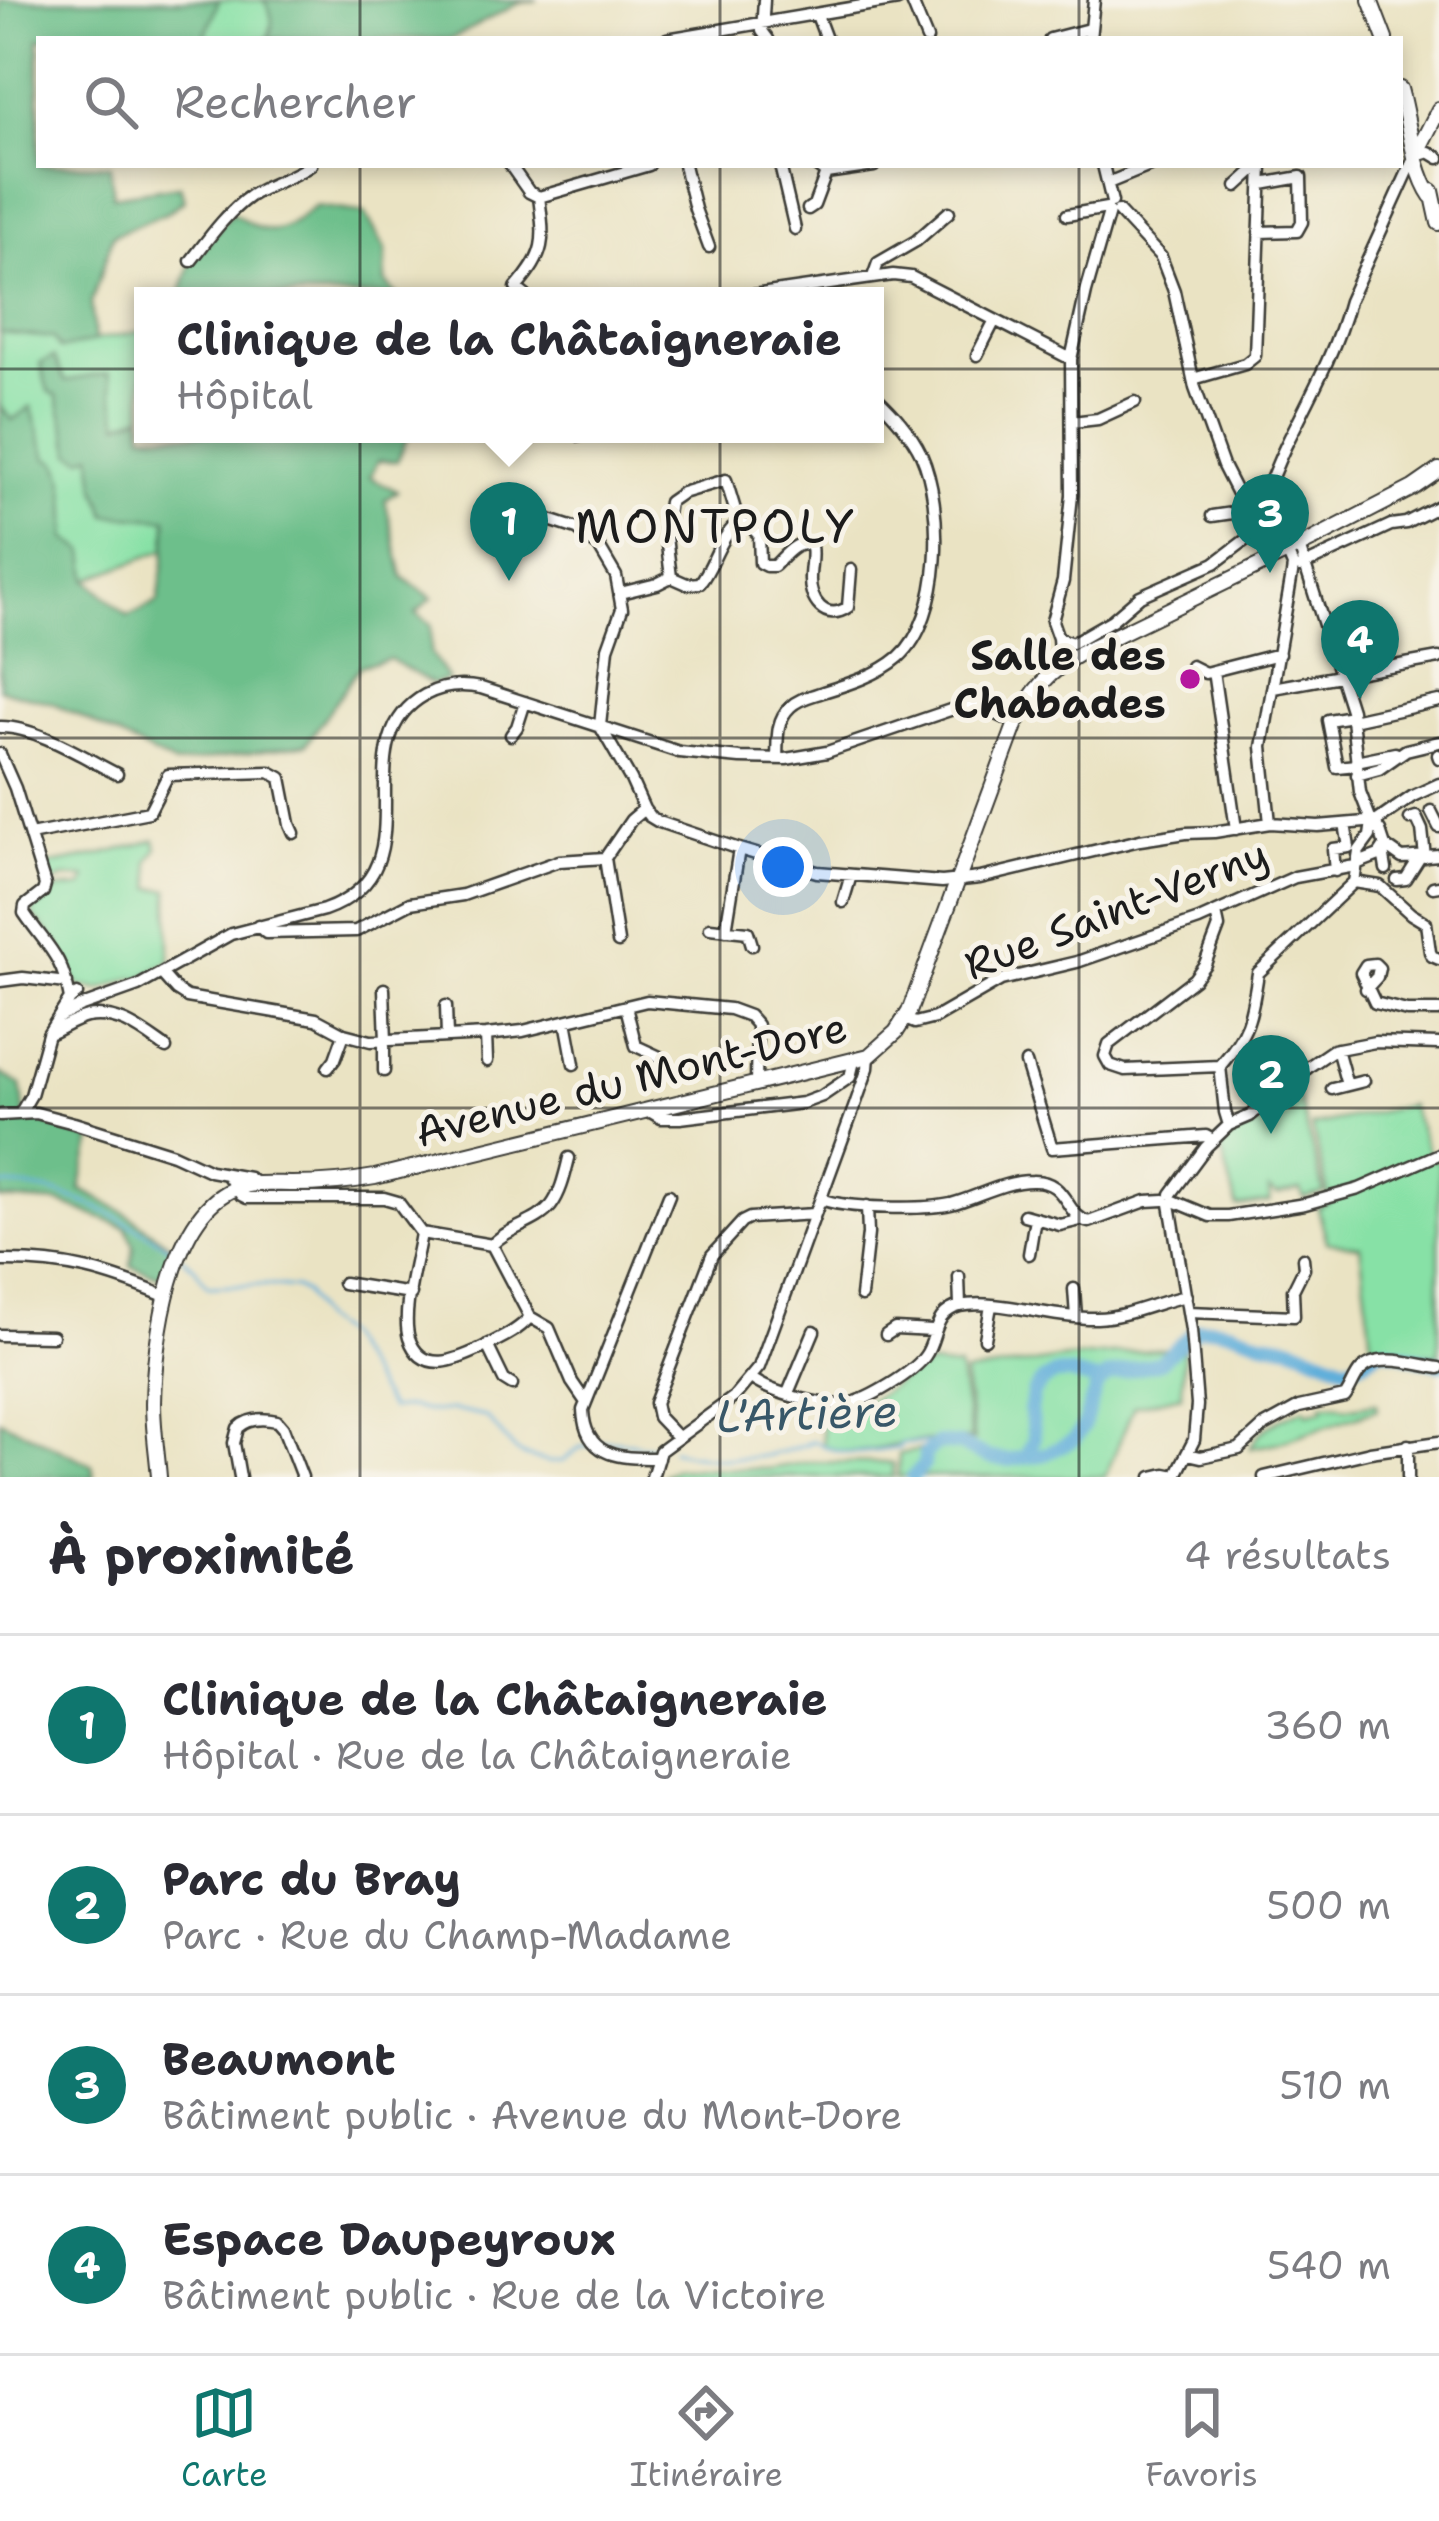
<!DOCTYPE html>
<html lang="fr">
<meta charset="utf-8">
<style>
:root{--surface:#fff;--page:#f7f7f7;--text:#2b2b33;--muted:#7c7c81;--line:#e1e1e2;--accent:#0f766e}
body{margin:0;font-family:"Shantell Sans",sans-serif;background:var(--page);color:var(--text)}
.you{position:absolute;left:783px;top:867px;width:42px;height:42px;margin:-30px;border:9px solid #fff;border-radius:50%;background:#1a73e8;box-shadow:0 0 0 18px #1a73e833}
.badge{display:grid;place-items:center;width:78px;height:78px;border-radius:50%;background:var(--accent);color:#fff;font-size:39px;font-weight:700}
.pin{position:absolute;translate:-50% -99px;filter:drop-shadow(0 3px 6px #0008)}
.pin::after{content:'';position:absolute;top:63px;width:42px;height:36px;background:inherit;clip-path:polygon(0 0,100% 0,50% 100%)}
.popup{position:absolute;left:134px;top:287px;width:750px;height:156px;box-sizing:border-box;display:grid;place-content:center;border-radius:0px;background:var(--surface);filter:drop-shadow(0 3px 9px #0005);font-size:39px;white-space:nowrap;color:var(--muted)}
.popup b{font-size:45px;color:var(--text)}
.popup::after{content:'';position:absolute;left:50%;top:100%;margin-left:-24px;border:24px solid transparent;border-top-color:var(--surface)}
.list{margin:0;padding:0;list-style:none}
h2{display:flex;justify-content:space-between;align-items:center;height:156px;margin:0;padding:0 48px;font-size:51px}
h2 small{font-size:39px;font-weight:400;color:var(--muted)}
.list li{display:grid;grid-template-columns:78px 1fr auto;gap:36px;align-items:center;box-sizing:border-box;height:180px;padding:0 48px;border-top:3px solid var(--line)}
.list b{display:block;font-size:45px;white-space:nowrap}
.list p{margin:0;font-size:39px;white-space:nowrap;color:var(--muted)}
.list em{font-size:39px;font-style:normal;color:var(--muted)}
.icon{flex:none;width:66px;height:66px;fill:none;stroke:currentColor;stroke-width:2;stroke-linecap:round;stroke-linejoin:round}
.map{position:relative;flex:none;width:1439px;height:1477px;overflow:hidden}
.search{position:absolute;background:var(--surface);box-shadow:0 6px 18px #0003;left:36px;right:36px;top:36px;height:132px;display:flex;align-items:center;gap:30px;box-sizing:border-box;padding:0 42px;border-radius:0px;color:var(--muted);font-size:45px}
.sheet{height:876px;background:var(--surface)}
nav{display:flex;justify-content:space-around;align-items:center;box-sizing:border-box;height:168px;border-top:3px solid var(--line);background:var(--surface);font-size:33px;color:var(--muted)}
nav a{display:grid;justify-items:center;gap:6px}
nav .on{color:var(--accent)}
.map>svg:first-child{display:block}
.green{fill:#87e1a6;stroke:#527e61;stroke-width:3}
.forest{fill:#6dbf8b;stroke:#446e54;stroke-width:3}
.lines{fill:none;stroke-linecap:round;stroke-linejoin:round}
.stream{stroke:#61afda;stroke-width:3}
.river{stroke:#61afda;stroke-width:14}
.minor-casing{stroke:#3b3a35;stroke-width:15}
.major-casing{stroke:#3b3a35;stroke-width:18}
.minor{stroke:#fff;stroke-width:10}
.major{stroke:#fff;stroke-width:14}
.grid{fill:none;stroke:#1c1c1c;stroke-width:3;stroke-opacity:0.55}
.poi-dot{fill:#b5179e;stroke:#f7f3e8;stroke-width:4.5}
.labels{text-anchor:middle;stroke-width:10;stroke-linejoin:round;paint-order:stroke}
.poi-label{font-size:42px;font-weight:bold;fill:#1c1c1c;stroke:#f7f3e8;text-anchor:end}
.street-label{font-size:42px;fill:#1c1c1c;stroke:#f7f3e8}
.water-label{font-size:45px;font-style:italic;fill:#385768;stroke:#f7f3e8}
.quarter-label{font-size:48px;letter-spacing:3px;fill:#1c1c1c;stroke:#f7f3e8}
</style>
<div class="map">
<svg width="1439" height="1477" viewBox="0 0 1439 1477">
<rect width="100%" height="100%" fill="#f7f3e8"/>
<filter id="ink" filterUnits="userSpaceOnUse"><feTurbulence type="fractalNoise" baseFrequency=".00833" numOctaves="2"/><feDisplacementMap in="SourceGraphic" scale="24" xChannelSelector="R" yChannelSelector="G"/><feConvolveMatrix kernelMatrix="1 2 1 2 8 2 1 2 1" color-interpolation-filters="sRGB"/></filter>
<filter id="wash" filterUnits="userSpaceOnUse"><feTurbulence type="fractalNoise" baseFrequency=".004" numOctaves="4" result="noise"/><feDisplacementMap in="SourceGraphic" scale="48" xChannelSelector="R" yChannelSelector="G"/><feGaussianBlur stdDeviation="2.7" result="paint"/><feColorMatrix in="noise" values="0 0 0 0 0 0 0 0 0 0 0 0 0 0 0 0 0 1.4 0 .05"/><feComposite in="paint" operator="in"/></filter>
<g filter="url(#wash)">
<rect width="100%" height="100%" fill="#eae3c3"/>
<path class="green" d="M219 0H264C273 12 274 26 267 39H204Z
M0 139 39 165H110L113 196 180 186 184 200 168 212 113 235 91 303 95 340 143 331V415L119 424 57 395 72 453H92L167 518 166 549 87 580 85 551 66 538 47 458 31 407 12 420 0 406Z
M155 840 157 849 149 861 152 888 169 890 170 961 138 980 135 977 100 990 79 986 69 971 58 943 32 914 34 907 41 905 42 899 49 890 83 887 86 878H64L51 884 47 865 100 855Z
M1295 1083 1324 1193 1304 1198 1300 1190 1277 1195 1269 1190 1270 1202 1237 1207 1219 1142 1246 1125Z
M1410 1105 1432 1160 1439 1159V1354L1412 1353 1372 1343 1360 1246 1327 1242 1318 1208 1330 1202 1312 1126Z
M1184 1347 1182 1395 1134 1406 1105 1477H898L899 1454 974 1440 964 1374 1059 1359Z
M930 1365 959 1368 971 1439C948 1441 923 1439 901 1444 873 1450 850 1458 823 1445L820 1407C876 1414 885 1381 930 1365Z
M1376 1403 1378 1409 1277 1443 1251 1448C1259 1425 1284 1418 1305 1408L1307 1413 1323 1409 1322 1404H1336L1348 1408Z
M809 1462 893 1463V1477H663V1474L676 1468 767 1469Z"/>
<path class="forest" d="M0 0H219L204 39H39V165H110L113 196 180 186 184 200 168 212 113 235 91 303 95 341 60 349 53 338 0 333Z
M264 0H538L519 3 451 39H268C275 27 272 11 264 0Z
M316 206 365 213 386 250 385 282 397 296H180L191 261 232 213C274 240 278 234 316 206Z
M54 357 65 381 109 373 119 423 143 415V434H409L397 461H378L370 477 397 491 385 500 403 577 432 598 416 613 431 624V652L448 680 432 684 390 659 360 666 306 744 175 765 53 703 0 689V406L12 420 31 407 47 458C50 459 54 460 57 463 67 473 68 523 66 538L85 551 88 580 128 616 158 602 166 549 167 519 107 515 96 486 92 454 83 458 72 453 57 396 48 391 40 363Z
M0 1073 21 1085 25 1116 92 1140 80 1189 124 1212 173 1247 163 1278 131 1266 134 1246 127 1228 60 1203 0 1199Z
M0 1420 92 1465 94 1477H0Z"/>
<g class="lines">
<path class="stream" d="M0 1185C66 1186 121 1217 175 1251
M182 1257 194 1267 208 1287 266 1285 296 1288 305 1293 320 1319 343 1335 390 1409 409 1407 433 1412 453 1410 486 1417 515 1450 522 1455 548 1462 563 1461 579 1448 593 1444
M602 1441C619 1438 639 1447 657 1447
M672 1450C727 1464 763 1461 814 1441 844 1459 865 1453 899 1448L902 1444 938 1443"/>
<path class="river" d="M1026 1456 1034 1439 1030 1410 1033 1393 1043 1381 1055 1374H1069L1101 1382
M913 1477 924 1465 925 1454 938 1443 960 1445 990 1458 1008 1460 1045 1454 1062 1446 1075 1439 1083 1427 1097 1385 1108 1376 1160 1362 1197 1329 1212 1327 1233 1331 1262 1341 1291 1345 1345 1366 1363 1362 1383 1349 1439 1364"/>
</g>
</g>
<g filter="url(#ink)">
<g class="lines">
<g class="minor-casing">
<path id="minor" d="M764 0 762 31 768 39
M911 0 927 39
M817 15 826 39
M667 39 898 0
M1050 39 1089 29
M1090 39 1094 0
M1423 154 1429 152 1439 158
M510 165 529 192 539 197
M684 165 695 209 709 247
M780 165 795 229
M815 165 826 173 874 166
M1103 165 1112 202
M1108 183 1152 165
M1237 186 1260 165
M539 197 649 165
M808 209 814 205 826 173
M1118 211 1161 257 1174 291 1195 388 1223 466 1249 517 1248 538
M1067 215 1107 208
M1259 232 1297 231 1302 222 1301 177 1262 184
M191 261C208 239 227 212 250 196 268 184 292 178 311 165
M873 277 878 263 916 241 949 212
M526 296 516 288C546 253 545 242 539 197
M746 296 893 275 911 277 1071 359
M977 355 995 320
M1193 379 1245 364 1255 356 1262 165
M1072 422 1098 419 1135 402
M580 436 582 434
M1212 516 1246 511
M1249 517C1268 495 1275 466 1288 441 1311 395 1336 350 1349 301L1415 156
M520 518 540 517 577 529 599 547 616 576 622 609 608 648 600 726 631 780 644 809 649 816 659 822 739 849 817 872 942 882 980 878 1140 840 1186 833 1214 832 1270 823 1318 826 1377 821 1413 796 1439 784
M1299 546 1351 710 1360 792 1370 818 1380 831 1385 846 1402 858 1439 855
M1300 567 1391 525 1406 523 1439 506
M671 577 665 529 669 502 682 493 726 480 739 523
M620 593 657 584 671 577 687 584 700 583C715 564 719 536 739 523L750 526 759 535 760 563 766 566H774C784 557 797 538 811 546 813 557 810 566 810 578 809 600 825 623 848 607L851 570
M1058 638 1072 643 1112 620 1140 596 1215 563 1248 538
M1060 665 1058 638 1052 621 1063 581 1072 495 1071 359 1086 292 1109 212
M1191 666 1205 673 1279 654
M1213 671 1236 829
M1273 688 1439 658
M1352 716 1328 720 1337 767 1356 765
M1352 720 1439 701
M0 727C35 726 85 758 117 774
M511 735 517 727 525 702
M0 754 15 788 45 885 43 892 25 906 24 913C47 947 62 954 70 999
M1438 755 1439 758
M777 759C778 741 775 721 790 707 799 698 812 696 823 692 849 684 878 675 899 657 944 617 944 505 921 454 910 431 893 413 875 396
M1356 761 1395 753
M1357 775 1379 769 1406 750 1439 742
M1431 811 1439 827
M1410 819 1416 817 1422 830 1425 857
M1270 823 1262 747 1292 574 1293 566 1287 552
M30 835 149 812 168 775 270 772 281 778 290 824 294 833
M1383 851 1386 869
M605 858 618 942
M1356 864 1379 855 1385 846
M1335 871 1333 849 1349 847 1345 824
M1397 880 1406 879 1420 857
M1354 882 1380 886 1411 914 1426 923 1430 952 1432 956 1439 959
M1433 887 1439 886
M843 902 851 875
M1216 913 1219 927 1205 964 1194 979 1109 1044 1105 1056 1110 1065 1125 1070 1220 1066
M258 926 266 933 356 931 410 903 463 895 559 861 605 858 631 820 644 809
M710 928 748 932 752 945
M726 930 739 849
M161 973 176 990 187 997 316 1019 344 1034 335 1059 328 1068
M0 981 23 978 67 983
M384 989 386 1041
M1366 989 1377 977 1379 968 1375 964 1366 965 1361 973 1375 1003 1407 1011H1439
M446 1006 447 1037
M626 1007 636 1046 662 1058
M60 1017 79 1007 138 986 231 934 324 910C439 869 338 744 425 695 443 685 461 684 481 688L679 752 740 758 786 759 827 752 959 707 983 708 1016 723
M905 1019 915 1023 935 1018 1001 980 1077 962 1199 920 1295 877 1355 866
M566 1021 574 1064
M51 1033C63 1028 74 1020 87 1017 118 1011 142 1031 166 1048
M344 1034 371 1041 486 1035 523 1031 647 1001 730 1009 749 1016 757 1025 756 1085
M486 1035 487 1061
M384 1041V1071
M1337 1049 1347 1085
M1026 1063 1052 1148 1206 1136 1213 1140
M1332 1089 1364 1081
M649 1111 661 1118H680L803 1103 822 1096 850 1077 854 1061
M21 1112 31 1095 48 1034 70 999 77 994
M0 1115 36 1113 74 1123 173 1154 210 1171 249 1178 257 1184
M1229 1125 1225 1112 1220 1066C1250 1031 1251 1017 1258 973L1354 882 1359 851 1370 836 1372 822
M228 1176 241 1195 247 1198H384L398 1202 421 1233 492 1245 530 1317 549 1328 572 1382 585 1401
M1171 1194 1206 1147 1229 1125 1250 1116 1311 1065 1333 1050 1375 1042 1439 1044
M821 1199C845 1209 924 1210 951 1204 978 1197 1003 1181 1032 1181 1069 1180 1064 1216 1089 1222L1146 1201 1164 1200
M1174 1201 1210 1216H1228L1305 1204 1359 1189 1439 1154
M1170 1204 1191 1330 1197 1405 1194 1440 1175 1477
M1024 1215 1060 1225 1081 1220
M421 1233C417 1260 401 1312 409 1338 422 1376 457 1360 482 1348 499 1339 517 1332 530 1317
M492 1245C508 1227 536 1224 551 1206 561 1193 565 1174 569 1158
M1029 1254 1035 1218
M0 1261C67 1260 107 1272 167 1297
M959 1277 960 1306
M343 1283 411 1294
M1074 1289 1076 1317
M861 1296 868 1234 867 1206
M1188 1312 1294 1316 1293 1290 1304 1268 1303 1258
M0 1335 52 1336
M886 1335 895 1329 933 1331
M985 1339 991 1306
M487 1345 504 1380 512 1385
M751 1378C768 1392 826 1408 848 1404 868 1400 913 1373 925 1356 938 1338 932 1313 960 1306 996 1298 1058 1320 1097 1318 1127 1317 1157 1302 1186 1296
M788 1393 814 1331
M678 1438 658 1417 655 1403 712 1255 742 1222 750 1218 815 1214
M1408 1445V1477
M1188 1454 1201 1457 1239 1449 1263 1427 1299 1407 1345 1397C1351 1389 1354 1378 1360 1371 1377 1351 1418 1365 1439 1368
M655 1458C618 1459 585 1456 583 1410L669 1195
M240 1477 234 1443 238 1428C248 1418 263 1418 277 1421L283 1428 302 1477
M652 1477 660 1451 734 1397 759 1367 855 1105 868 1068 869 1056
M1152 1477 1165 1474 1175 1476
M1264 1477 1370 1452 1439 1442"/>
</g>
<g class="major-casing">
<path id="major" d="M1370 0 1385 39
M1400 89C1409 121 1413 170 1431 196
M1415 156 1439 109
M1432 191 1439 223
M159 1477C157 1452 153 1428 153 1403 154 1342 170 1213 236 1188 254 1182 273 1184 292 1184 320 1184 347 1182 375 1177L869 1056 896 1032 909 1012 1016 723C1032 691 1049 671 1080 653L1314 539 1413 488 1439 470"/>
</g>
<use href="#minor" class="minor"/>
<use href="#major" class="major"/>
</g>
</g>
<path class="grid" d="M360 0V39M720 0V39M1079 0V39M360 165V1477M720 165V1477M1079 165V1477M0 369H1439M0 738H1439M0 1108H1439"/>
<circle class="poi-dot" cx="1190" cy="679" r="12"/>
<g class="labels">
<g class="poi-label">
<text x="1166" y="670">Salle des<tspan x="1166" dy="48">Chabades</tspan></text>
</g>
<g class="street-label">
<text transform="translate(1116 909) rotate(-21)" y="15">Rue Saint-Verny</text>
<text transform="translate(631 1079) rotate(-14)" y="15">Avenue du Mont-Dore</text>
</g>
<g class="water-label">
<text transform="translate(807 1413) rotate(-2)" y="16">L'Artière</text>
</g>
<g class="quarter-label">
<text x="716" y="543">MONTPOLY</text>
</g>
</g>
</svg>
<div class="you"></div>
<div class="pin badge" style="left:509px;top:581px">1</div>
<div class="popup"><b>Clinique de la Châtaigneraie</b>Hôpital</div>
<div class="pin badge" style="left:1271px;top:1134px">2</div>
<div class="pin badge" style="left:1270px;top:573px">3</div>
<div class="pin badge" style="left:1360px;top:699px">4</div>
<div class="search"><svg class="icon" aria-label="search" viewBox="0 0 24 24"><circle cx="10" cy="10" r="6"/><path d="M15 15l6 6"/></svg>Rechercher</div>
</div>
<section class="sheet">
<h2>À proximité<small>4 résultats</small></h2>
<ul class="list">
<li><span class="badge">1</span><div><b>Clinique de la Châtaigneraie</b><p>Hôpital · Rue de la Châtaigneraie</p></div><em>360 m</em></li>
<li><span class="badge">2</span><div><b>Parc du Bray</b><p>Parc · Rue du Champ-Madame</p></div><em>500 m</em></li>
<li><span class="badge">3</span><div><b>Beaumont</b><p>Bâtiment public · Avenue du Mont-Dore</p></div><em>510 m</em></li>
<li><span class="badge">4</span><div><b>Espace Daupeyroux</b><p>Bâtiment public · Rue de la Victoire</p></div><em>540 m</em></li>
</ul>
</section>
<nav>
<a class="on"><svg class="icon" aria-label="map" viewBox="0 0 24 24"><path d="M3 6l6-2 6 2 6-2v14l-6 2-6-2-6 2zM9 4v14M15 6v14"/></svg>Carte</a>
<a><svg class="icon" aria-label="directions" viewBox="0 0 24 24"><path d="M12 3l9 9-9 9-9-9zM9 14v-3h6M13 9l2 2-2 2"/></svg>Itinéraire</a>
<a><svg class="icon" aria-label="saved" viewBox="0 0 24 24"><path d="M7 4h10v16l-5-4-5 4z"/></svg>Favoris</a>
</nav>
